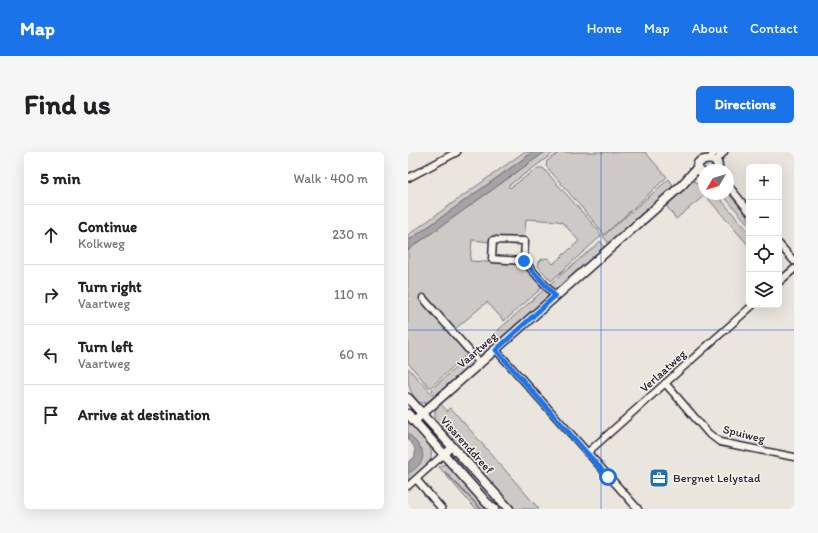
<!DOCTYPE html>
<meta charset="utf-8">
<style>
:root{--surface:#fff;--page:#f6f6f6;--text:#202124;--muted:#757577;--line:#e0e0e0;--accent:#1a73e8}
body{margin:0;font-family:Itim,sans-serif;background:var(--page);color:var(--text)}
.controls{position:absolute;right:12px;top:12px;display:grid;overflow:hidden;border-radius:6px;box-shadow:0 4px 16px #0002}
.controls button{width:36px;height:36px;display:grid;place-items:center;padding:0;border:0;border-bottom:1px solid var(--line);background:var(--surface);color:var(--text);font:20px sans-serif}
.compass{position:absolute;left:290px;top:12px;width:36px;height:36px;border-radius:50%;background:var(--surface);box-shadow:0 4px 16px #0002;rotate:232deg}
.stop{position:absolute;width:12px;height:12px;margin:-9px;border:3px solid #1a73e8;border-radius:50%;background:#fff}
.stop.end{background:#1a73e8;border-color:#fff;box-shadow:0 1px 4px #0008}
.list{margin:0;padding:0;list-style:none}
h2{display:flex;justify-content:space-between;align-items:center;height:52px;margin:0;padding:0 16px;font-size:17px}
h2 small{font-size:13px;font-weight:400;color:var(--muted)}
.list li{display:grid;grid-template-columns:26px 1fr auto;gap:12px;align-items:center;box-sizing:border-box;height:60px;padding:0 16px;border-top:1px solid var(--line)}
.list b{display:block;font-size:15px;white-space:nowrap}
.list p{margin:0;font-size:13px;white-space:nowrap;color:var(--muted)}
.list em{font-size:13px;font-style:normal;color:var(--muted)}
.icon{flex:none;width:22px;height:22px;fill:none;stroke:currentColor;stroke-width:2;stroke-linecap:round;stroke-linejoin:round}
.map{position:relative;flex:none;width:386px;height:357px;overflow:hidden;border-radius:6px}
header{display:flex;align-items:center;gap:24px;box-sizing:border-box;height:56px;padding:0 20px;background:var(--accent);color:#fff}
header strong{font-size:19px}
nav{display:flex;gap:22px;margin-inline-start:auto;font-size:14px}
.intro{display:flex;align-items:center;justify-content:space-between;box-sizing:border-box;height:96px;padding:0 24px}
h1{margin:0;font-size:28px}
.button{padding:10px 18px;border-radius:6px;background:var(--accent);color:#fff;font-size:14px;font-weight:700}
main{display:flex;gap:24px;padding:0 24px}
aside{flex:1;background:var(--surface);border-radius:6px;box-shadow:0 4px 16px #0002}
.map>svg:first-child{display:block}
.green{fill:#cdc9c6;stroke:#787680}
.water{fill:#a6a3a6;stroke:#716f7b}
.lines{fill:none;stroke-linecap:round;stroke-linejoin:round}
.stream{stroke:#716f7b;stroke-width:1.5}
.street-casing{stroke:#22223b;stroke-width:9}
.secondary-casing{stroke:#22223b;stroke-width:11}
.street{stroke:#f7f3e8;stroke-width:6}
.secondary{stroke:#f7f3e8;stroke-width:8}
.route{stroke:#1a73e8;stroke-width:5}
.grid{fill:none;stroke:#1d4ed8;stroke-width:1;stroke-opacity:0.55}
.labels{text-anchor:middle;stroke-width:3;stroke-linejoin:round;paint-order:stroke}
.street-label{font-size:12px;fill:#22223b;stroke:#f7f3e8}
.poi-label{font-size:12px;fill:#22223b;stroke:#f7f3e8;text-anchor:start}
</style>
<header>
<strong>Map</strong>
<nav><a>Home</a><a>Map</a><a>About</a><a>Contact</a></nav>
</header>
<div class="intro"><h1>Find us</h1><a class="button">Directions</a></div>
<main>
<aside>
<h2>5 min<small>Walk · 400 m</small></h2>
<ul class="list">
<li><svg class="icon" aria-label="ahead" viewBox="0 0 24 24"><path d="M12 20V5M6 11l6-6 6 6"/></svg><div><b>Continue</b><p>Kolkweg</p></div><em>230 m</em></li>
<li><svg class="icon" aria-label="right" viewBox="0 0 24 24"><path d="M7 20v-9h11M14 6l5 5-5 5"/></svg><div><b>Turn right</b><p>Vaartweg</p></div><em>110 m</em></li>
<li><svg class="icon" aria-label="left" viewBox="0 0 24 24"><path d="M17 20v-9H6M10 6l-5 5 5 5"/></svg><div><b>Turn left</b><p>Vaartweg</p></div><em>60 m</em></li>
<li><svg class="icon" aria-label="arrive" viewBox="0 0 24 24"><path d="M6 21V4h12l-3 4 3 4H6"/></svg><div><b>Arrive at destination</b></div></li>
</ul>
</aside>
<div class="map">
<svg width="386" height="357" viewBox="0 0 386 357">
<rect width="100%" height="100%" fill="#eae6de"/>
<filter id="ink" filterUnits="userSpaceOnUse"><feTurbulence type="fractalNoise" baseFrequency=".025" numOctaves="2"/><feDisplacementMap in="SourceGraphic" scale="8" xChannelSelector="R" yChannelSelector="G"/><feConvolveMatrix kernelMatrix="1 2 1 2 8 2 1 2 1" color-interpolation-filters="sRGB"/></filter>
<g filter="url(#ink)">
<path class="green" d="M116 0H125L0 89V83Z
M137 0H147L100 34 102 36 130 16H135L191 79 193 84 143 129 130 114 131 110 134 107 140 106 145 112 171 89 155 71 150 69 118 67 116 89 110 93 64 88 62 109 115 112 136 134 96 169 79 150 47 177 17 144 13 147 60 201 23 235H21L0 211V98Z
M152 0H237L259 25 196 83 193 78 138 14 139 9Z
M261 27 265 33V36L201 92 195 84Z
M286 29 289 32H296V42H308L341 80V94L297 43 268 67 257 52 280 32Z
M320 41 341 66V73L314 42Z
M193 89 196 96 151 138H145L141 133Z
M138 136 142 141 141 147 87 195 81 188V186Z
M78 189H80L85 196 75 206 70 204 66 200Z
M62 203 67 208V212L30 245 24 239 25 236Z
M0 216 27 245 20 250 12 251C0 239 0 232 0 216Z
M32 251 39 259 43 256 131 357H107L27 267V258Z
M0 268C10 279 33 297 19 313 13 319 6 325 0 330V322L12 311 14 297 0 281Z
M45 302 48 303 98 357H91L74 341 45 309 44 305Z
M36 312 42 315 84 357H69L63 352 31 315Z"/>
<path class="water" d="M125 0H137L0 98V89Z
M0 281C6 288 18 298 14 308 12 314 4 319 0 322V310L6 306C9 297 6 294 0 287Z"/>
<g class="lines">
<path class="stream" d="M37 320 73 357"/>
<g class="street-casing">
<path id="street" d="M304 3 308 0
M309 8 316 0
M0 26 49 0
M320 33 341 59
M85 88 117 89 116 109 84 107Z
M371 92 386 109
M116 109 147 144
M371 130 386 117
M15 146 72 211
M88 198 230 357
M257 231 300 281 312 290 386 305
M179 301 345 153
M8 327 34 357
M0 334 44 295"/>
</g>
<g class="secondary-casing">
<path id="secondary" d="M296 22C273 8 316 0 309 18
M0 246 101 357
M0 262 78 350 86 357
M6 269 274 33 290 15"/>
</g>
<use href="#street" class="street"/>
<use href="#secondary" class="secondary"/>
</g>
</g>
<g class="lines" filter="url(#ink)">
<path class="route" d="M116 109 147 144 88 198 200 325"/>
</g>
<path class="grid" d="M193 0V357M0 178H386"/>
<defs>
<g id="office-square" transform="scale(1)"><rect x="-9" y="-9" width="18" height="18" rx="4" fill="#1f6fb2" stroke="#f7f3e8"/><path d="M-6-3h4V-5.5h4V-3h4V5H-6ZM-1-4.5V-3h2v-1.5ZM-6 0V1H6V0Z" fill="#fff"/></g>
</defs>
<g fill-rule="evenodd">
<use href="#office-square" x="251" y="326"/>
</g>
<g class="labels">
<g class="street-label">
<text transform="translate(69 198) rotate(-41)" y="4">Vaartweg</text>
<text transform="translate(255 219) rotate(-42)" y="4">Verlaatweg</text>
<text transform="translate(336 282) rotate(14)" y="4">Spuiweg</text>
<text transform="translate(59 293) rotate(48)" y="4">Visarenddreef</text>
</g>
<g class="poi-label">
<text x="265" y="330">Bergnet Lelystad</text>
</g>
</g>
</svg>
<div class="controls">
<button>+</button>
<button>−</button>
<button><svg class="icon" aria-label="locate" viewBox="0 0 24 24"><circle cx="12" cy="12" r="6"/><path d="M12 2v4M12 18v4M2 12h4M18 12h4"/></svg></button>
<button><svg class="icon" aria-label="layers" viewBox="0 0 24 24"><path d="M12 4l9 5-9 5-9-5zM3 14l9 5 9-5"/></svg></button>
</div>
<svg class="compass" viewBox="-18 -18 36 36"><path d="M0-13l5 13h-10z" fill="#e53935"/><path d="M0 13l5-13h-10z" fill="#757577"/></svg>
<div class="stop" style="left:200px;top:325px"></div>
<div class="stop end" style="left:116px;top:109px"></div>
</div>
</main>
